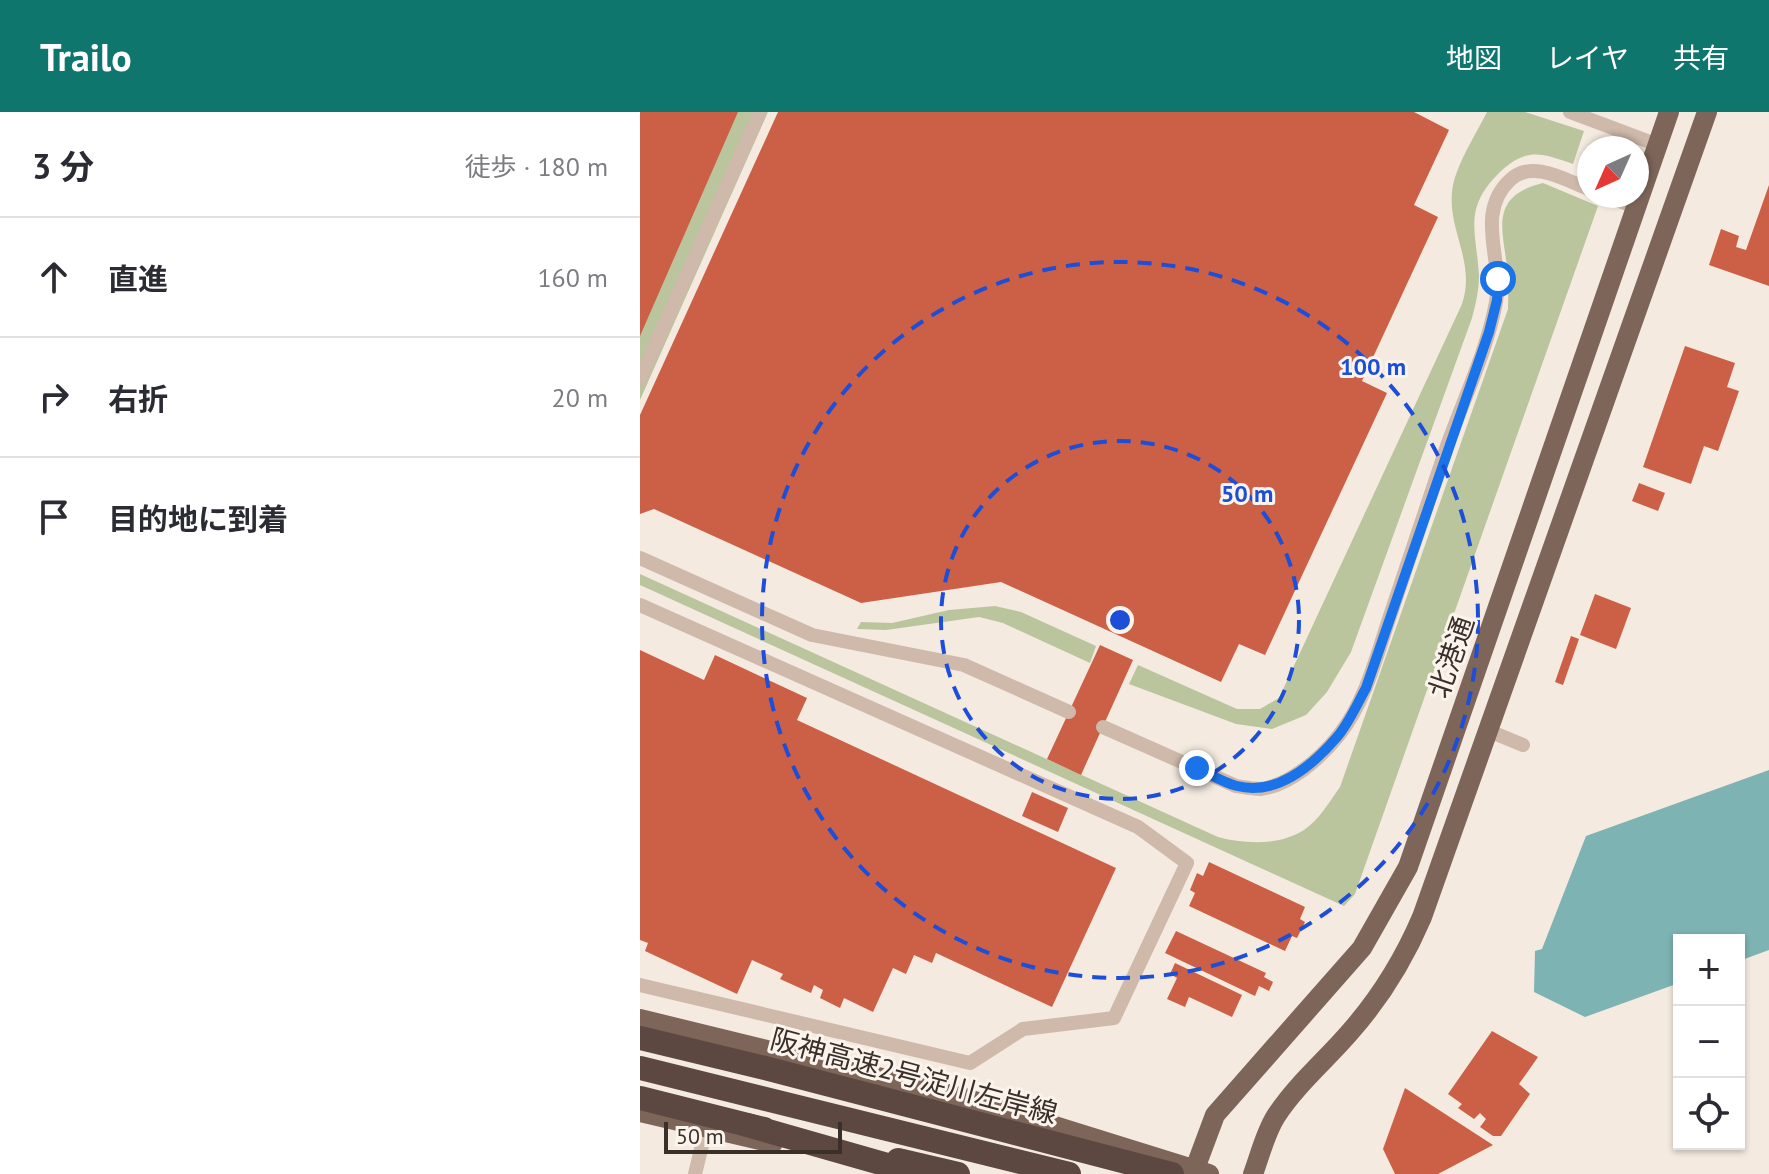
<!DOCTYPE html>
<html lang="ja">
<meta charset="utf-8">
<style>
:root{--surface:#fff;--page:#f7f7f7;--text:#2b2b33;--muted:#7c7c81;--line:#e1e1e2;--accent:#0f766e}
body{margin:0;font-family:"PT Sans","Noto Sans JP",sans-serif;background:var(--page);color:var(--text)}
.controls{position:absolute;right:24px;bottom:24px;display:grid;overflow:hidden;border-radius:0px;box-shadow:0 2px 6px #0004}
.controls button{width:72px;height:72px;display:grid;place-items:center;padding:0;border:0;border-bottom:2px solid var(--line);background:var(--surface);color:var(--text);font:40px sans-serif}
.compass{position:absolute;left:937px;top:24px;width:72px;height:72px;border-radius:50%;background:var(--surface);box-shadow:0 2px 6px #0004;rotate:225deg}
.scale{position:absolute;left:24px;bottom:20px;width:178px;box-sizing:border-box;padding-left:8px;border:4px solid #3b2f2a;border-top:0;font-size:22px;line-height:28px;white-space:nowrap;color:#3b2f2a;-webkit-text-stroke:6px #fbf4ed;paint-order:stroke}
.stop{position:absolute;width:24px;height:24px;margin:-18px;border:6px solid #1a73e8;border-radius:50%;background:#fff}
.stop.end{background:#1a73e8;border-color:#fff;box-shadow:0 2px 8px #0008}
.list{margin:0;padding:0;list-style:none}
h2{display:flex;justify-content:space-between;align-items:center;height:104px;margin:0;padding:0 32px;font-size:34px}
h2 small{font-size:26px;font-weight:400;color:var(--muted)}
.list li{display:grid;grid-template-columns:52px 1fr auto;gap:24px;align-items:center;box-sizing:border-box;height:120px;padding:0 32px;border-top:2px solid var(--line)}
.list b{display:block;font-size:30px;white-space:nowrap}
.list em{font-size:26px;font-style:normal;color:var(--muted)}
.icon{flex:none;width:44px;height:44px;fill:none;stroke:currentColor;stroke-width:2;stroke-linecap:round;stroke-linejoin:round}
.map{position:relative;flex:none;width:1129px;height:1062px;overflow:hidden}
header{display:flex;align-items:center;gap:48px;box-sizing:border-box;height:112px;padding:0 40px;background:var(--accent);color:#fff}
header strong{font-size:38px}
nav{display:flex;gap:44px;margin-inline-start:auto;font-size:28px}
main{display:flex}
aside{flex:1;background:var(--surface)}
.map>svg:first-child{display:block}
.green{fill:#bac59e}
.water{fill:#7db3b3}
.building{fill:#cc6046}
.lines{fill:none;stroke-linecap:round;stroke-linejoin:round}
.service{stroke:#ceb9aa;stroke-width:14}
.primary{stroke:#7e655a;stroke-width:20}
.motorway{stroke:#5c4841;stroke-width:24}
.motorway-bridge{stroke:#5c4841;stroke-width:24}
.route{stroke:#1a73e8;stroke-width:10}
.ring{fill:none;stroke:#1d4ed8;stroke-width:4;stroke-dasharray:14 10}
.labels{text-anchor:middle;stroke-width:6;stroke-linejoin:round;paint-order:stroke}
.street-label{font-size:28px;fill:#3b2f2a;stroke:#fbf4ed}
.centre{fill:#1d4ed8;stroke:#fbf4ed;stroke-width:4}
.ring-label{font-size:24px;text-anchor:middle;font-weight:bold;fill:#1d4ed8;stroke:#fbf4ed;stroke-width:6;stroke-linejoin:round;paint-order:stroke}
</style>
<header>
<strong>Trailo</strong>
<nav><a>地図</a><a>レイヤ</a><a>共有</a></nav>
</header>
<main>
<aside>
<h2>3 分<small>徒歩 · 180 m</small></h2>
<ul class="list">
<li><svg class="icon" aria-label="ahead" viewBox="0 0 24 24"><path d="M12 20V5M6 11l6-6 6 6"/></svg><div><b>直進</b></div><em>160 m</em></li>
<li><svg class="icon" aria-label="right" viewBox="0 0 24 24"><path d="M7 20v-9h11M14 6l5 5-5 5"/></svg><div><b>右折</b></div><em>20 m</em></li>
<li><svg class="icon" aria-label="arrive" viewBox="0 0 24 24"><path d="M6 21V4h12l-3 4 3 4H6"/></svg><div><b>目的地に到着</b></div></li>
</ul>
</aside>
<div class="map">
<svg width="1129" height="1062" viewBox="0 0 1129 1062">
<rect width="100%" height="100%" fill="#f4eae0"/>
<path class="green" d="M0 0H128L0 288Z
M847 0H885L944 19 933 52C902 41 886 35 860 60 823 96 836 118 839 163 839 178 836 191 832 206L711 540 687 580 666 603 632 617 596 612 489 572 498 553 597 597H620L639 586 822 192C836 151 808 119 812 80 814 56 836 22 847 0Z
M903 71 958 94 715 782 704 794 0 473V462L578 725C604 732 639 734 664 718 679 708 690 689 700 675L868 197C868 186 869 175 868 164 865 123 845 85 903 71Z
M355 494 381 500 456 534 450 551 363 511 339 505 246 518 217 517 221 510 252 511 309 498Z"/>
<path class="water" d="M1129 658V838L1099 849V828H1039V871L945 905 894 880 895 839 902 837 946 724Z"/>
<path class="building" d="M0 0H98L0 224Z
M138 0H774L809 18 774 93 798 105 722 269 747 281 625 543 599 532 581 570 361 470 221 491 14 397 0 402V303Z
M1129 73V174L1069 153 1081 117 1099 124 1096 135 1106 138Z
M1045 234 1095 251 1087 275 1099 279 1078 339 1064 334 1051 372 1003 355Z
M999 371 1025 381 1018 399 992 389Z
M955 482 991 496 976 537 940 523Z
M931 524 939 527 923 573 915 570Z
M460 533 493 548 441 663 407 647Z
M0 538 64 568 75 543 167 586 157 608 476 756 412 895 296 841 292 851 274 843 266 862 253 856 233 900 204 886 200 896 180 886 183 878 174 873 171 881 140 867 143 862 112 848 97 882 5 839 8 831 0 828Z
M392 680 428 696 418 720 382 704Z
M569 750 665 795 660 807 665 810 657 826 652 824 645 839 549 794 555 781 550 778 557 761 563 764Z
M536 819 626 861 624 865 633 870 629 879 619 874 615 884 525 841Z
M535 851 602 883 592 905 549 885 545 895 527 887 537 866 530 862Z
M852 919 898 945 879 972 890 982 861 1024H853L840 1015 846 1007 840 1001 834 1007 818 996 822 992 808 982Z
M765 976 853 1033 798 1062H755L743 1037Z"/>
<g class="lines">
<path class="service" d="M930 0 1018 33
M966 84 998 96
M0 267 120 0
M0 446 172 523 324 553 429 600
M0 493 498 715 547 751 474 906 383 917 330 951 0 873
M463 615 596 674C603 675 612 677 620 677 649 674 681 646 699 623 725 590 736 546 749 507 769 449 788 391 807 334 824 286 847 239 856 190 864 148 834 102 870 68 892 47 925 68 949 77
M849 619 883 633
M55 1062 66 1017"/>
<path class="primary" d="M0 907 328 987 569 1062
M0 1000 133 1031
M553 1062 575 1003 722 836 768 755 1029 0
M613 1062C620 1044 625 1021 636 1004 656 973 686 948 710 920 741 885 764 847 782 805L1067 0"/>
<path class="motorway" d="M0 926 125 956 532 1062
M0 956 429 1062
M0 986 124 1017
M258 1048 318 1062"/>
<path class="motorway-bridge" d="M107 1013 279 1062"/>
</g>
<g class="lines">
<path class="route" d="M557 656C570 662 584 671 597 674 637 684 673 653 697 625 709 611 717 592 726 576L849 220 857 188 858 167"/>
</g>
<g class="ring">
<circle cx="480" cy="508" r="179"/>
<circle cx="480" cy="508" r="358"/>
</g>
<g class="labels">
<g class="street-label">
<text transform="translate(811 545) rotate(-71)" y="10">北港通</text>
<text transform="translate(274 964) rotate(15)" y="10">阪神高速2号淀川左岸線</text>
</g>
</g>
<circle cx="480" cy="508" r="12" class="centre"/>
<g class="ring-label">
<text x="733" y="263">100 m</text>
<text x="607" y="390">50 m</text>
</g>
</svg>
<div class="controls">
<button>+</button>
<button>−</button>
<button><svg class="icon" aria-label="locate" viewBox="0 0 24 24"><circle cx="12" cy="12" r="6"/><path d="M12 2v4M12 18v4M2 12h4M18 12h4"/></svg></button>
</div>
<svg class="compass" viewBox="-18 -18 36 36"><path d="M0-13l5 13h-10z" fill="#e53935"/><path d="M0 13l5-13h-10z" fill="#7c7c81"/></svg>
<div class="scale">50 m</div>
<div class="stop" style="left:858px;top:167px"></div>
<div class="stop end" style="left:557px;top:656px"></div>
</div>
</main>
